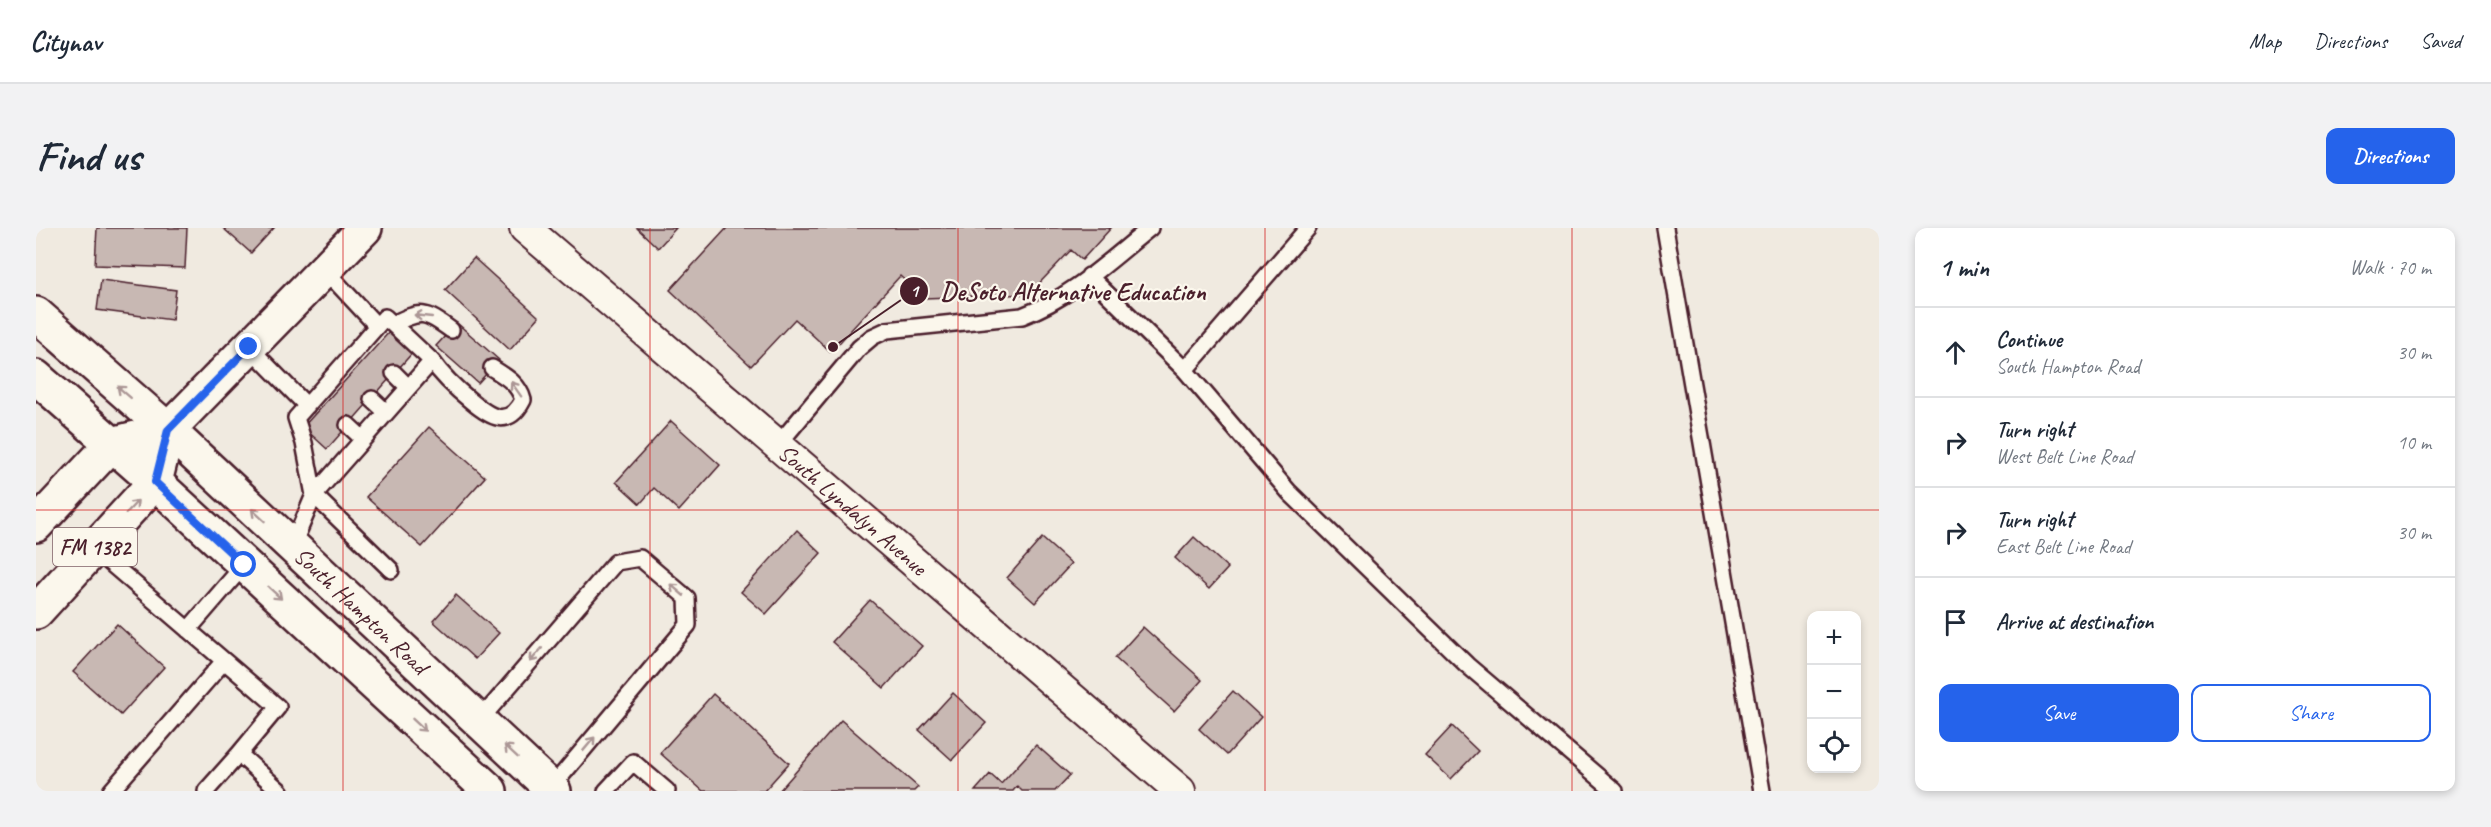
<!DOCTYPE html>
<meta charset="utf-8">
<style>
:root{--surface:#fff;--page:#f2f2f3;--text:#1f2937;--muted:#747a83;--line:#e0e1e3;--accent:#2563eb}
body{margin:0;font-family:Caveat,sans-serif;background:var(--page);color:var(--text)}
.controls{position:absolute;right:18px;bottom:18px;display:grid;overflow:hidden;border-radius:12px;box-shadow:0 3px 9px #0003}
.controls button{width:54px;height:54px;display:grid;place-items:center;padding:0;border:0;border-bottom:2px solid var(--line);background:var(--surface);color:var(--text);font:30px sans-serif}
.stop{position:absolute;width:18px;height:18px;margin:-14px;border:4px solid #2563eb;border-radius:50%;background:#fff}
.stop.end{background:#2563eb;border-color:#fff;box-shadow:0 2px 6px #0008}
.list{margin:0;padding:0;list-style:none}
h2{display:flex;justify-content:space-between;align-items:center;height:78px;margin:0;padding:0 24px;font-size:26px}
h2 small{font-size:20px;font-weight:400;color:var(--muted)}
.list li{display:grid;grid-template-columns:39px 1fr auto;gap:18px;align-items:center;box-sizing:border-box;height:90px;padding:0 24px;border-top:2px solid var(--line)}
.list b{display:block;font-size:22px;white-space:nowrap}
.list p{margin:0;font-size:20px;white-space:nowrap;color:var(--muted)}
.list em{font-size:20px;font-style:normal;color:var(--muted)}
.actions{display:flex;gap:12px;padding:18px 24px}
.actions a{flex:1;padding:14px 0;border:2px solid var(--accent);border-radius:12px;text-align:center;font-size:21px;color:var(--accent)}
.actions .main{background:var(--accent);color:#fff}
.icon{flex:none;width:33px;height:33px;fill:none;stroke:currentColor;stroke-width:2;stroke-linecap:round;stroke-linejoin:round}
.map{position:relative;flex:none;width:1843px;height:563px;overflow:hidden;border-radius:12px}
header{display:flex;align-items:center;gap:36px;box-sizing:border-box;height:84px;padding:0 30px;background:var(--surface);border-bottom:2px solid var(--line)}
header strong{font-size:28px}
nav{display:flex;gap:33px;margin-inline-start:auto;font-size:21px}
.intro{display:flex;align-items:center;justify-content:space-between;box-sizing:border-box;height:144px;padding:0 36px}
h1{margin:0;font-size:42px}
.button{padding:15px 27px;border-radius:12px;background:var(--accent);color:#fff;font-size:21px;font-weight:700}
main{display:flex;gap:36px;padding:0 36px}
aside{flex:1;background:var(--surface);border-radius:12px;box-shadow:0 3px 9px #0003}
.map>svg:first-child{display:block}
.building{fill:#c8b8b3;stroke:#4a1f2b;stroke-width:1.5}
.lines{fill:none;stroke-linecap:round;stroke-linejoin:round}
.lane-casing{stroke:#4a1f2b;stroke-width:20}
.street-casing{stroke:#4a1f2b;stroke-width:34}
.secondary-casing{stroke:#4a1f2b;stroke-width:38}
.primary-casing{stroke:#4a1f2b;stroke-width:38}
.lane{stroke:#fbf7ec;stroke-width:15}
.street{stroke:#fbf7ec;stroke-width:30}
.secondary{stroke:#fbf7ec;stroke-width:33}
.primary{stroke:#fbf7ec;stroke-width:33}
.oneway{stroke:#ab9695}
.route{stroke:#2563eb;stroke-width:8}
.grid{fill:none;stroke:#d62828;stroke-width:1.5;stroke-opacity:0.55}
.labels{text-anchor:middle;stroke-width:4.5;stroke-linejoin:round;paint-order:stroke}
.shield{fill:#fbf7ec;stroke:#7f6065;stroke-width:1.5}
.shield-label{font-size:22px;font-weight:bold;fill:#4a1f2b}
.street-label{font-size:24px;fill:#4a1f2b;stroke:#fbf7ec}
.leader{fill:none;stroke:#4a1f2b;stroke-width:2}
.callout-dot{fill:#4a1f2b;stroke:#fbf7ec;stroke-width:2}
.mark-label{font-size:18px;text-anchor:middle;font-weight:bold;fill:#fff}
.callout-label{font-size:26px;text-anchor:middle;font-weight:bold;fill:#4a1f2b;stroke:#fbf7ec;stroke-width:4.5;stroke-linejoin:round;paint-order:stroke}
</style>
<header>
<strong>Citynav</strong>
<nav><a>Map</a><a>Directions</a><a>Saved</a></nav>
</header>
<div class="intro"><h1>Find us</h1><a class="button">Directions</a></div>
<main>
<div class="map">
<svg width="1843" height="563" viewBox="0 0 1843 563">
<rect width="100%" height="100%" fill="#f0eae0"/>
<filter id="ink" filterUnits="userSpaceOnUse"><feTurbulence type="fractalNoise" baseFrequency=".0167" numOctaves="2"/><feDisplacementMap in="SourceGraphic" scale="12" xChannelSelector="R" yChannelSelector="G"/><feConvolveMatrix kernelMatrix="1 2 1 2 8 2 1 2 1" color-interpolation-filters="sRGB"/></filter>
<g filter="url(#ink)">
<path class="building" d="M61 0H151L149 40 59 37Z
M187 0H238L215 25Z
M601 0H640L622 20Z
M691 0H1075L1046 32 1035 22 993 66 888 70 864 48 795 124 759 91 715 138 634 62Z
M438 30 503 89 474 122 409 62Z
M65 52 140 62 136 92 61 82Z
M421 95 463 132 442 155 400 118Z
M355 102 378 123 291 221 267 199Z
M635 193 684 237 643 283 618 260 604 276 580 254Z
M393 199 449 249 386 319 330 269Z
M761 302 785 325 730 386 705 364Z
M1158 309 1192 340 1173 361 1139 330Z
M1006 310 1035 336 999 375 971 350Z
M420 367 463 405 439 431 397 393Z
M834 372 886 418 848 460 796 414Z
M81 396 128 439 85 487 37 444Z
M1107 399 1166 452 1138 483 1079 430Z
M1197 463 1225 489 1191 527 1163 501Z
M917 465 950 495 916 532 883 502Z
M677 466 753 535 728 563H667L624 525Z
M805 492 882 559 878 563H743Z
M1416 498 1442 523 1415 551 1389 527Z
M1000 517 1034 547 1019 563H986L981 558 977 563H939L954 546 965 556Z"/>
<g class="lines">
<g class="lane-casing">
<path id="lane" d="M1629 0 1726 563
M288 41 341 98
M1053 48 1149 142 1272 0
M357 96C385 82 389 83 415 102
M213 119 271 178
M396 133C407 149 419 160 435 173 454 189 472 201 487 172 483 156 469 148 456 140
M1149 142 1253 264 1431 437 1579 563
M358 145 372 159
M336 171 350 184
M312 197 327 211
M741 218 823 120 836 109 851 102 986 88C1035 70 1074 32 1114 0
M256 319 278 267 396 133 349 89 260 190 268 215 278 267 355 342
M58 321 242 479 203 526
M152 402 208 337
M443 493 580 334 604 330 651 370 652 397 515 560
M75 563 188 433
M170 563 203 526 244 563
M570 563 597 534 631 563"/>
</g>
<g class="street-casing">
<g id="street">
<path id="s1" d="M489 0 1144 563"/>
</g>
</g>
<g class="secondary-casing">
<g id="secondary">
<path id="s2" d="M0 86 132 202 518 563"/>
<path d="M0 149 119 254 454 563"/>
</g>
</g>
<g class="primary-casing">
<path id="primary" d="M132 202 329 0
M0 297 76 216 132 202
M0 384 119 254 132 202"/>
</g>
<use href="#lane" class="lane"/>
<use href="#street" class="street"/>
<use href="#secondary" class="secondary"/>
<use href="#primary" class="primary"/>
</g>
<defs><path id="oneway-shaft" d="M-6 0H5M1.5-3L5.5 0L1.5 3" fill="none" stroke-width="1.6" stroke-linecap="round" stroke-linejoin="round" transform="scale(1.5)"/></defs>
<g class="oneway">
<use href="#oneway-shaft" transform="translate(387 88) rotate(-174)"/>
<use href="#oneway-shaft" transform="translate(480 161) rotate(-125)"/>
<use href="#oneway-shaft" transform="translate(88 164) rotate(-139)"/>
<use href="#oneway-shaft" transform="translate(96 279) rotate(-47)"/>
<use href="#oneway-shaft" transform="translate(222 287) rotate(-137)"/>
<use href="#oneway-shaft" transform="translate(641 362) rotate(-140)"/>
<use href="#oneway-shaft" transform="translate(239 365) rotate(43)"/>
<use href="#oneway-shaft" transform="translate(500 427) rotate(131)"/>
<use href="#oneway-shaft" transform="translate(383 497) rotate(43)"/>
<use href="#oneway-shaft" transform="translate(553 516) rotate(-50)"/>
<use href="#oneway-shaft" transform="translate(475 523) rotate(-137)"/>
</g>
</g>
<g class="lines" filter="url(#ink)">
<path class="route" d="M208 337 119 254 132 202 213 119"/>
</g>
<path class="grid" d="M307 0V563M614 0V563M922 0V563M1229 0V563M1536 0V563M0 282H1843"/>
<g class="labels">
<rect class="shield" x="17" y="300" width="84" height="38" rx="4.5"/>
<g class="shield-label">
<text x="59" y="327">FM 1382</text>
</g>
<g class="street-label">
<text dy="8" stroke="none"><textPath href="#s1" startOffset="432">South Lyndalyn Avenue</textPath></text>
<text dy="8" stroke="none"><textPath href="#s2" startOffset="440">South Hampton Road</textPath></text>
</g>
</g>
<path class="leader" d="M797 119L878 63"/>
<g class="callout-dot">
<circle cx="797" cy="119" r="6"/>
<circle cx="878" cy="63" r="15"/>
</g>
<g class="mark-label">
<text x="878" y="69">1</text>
</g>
<g class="callout-label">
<text x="1037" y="72">DeSoto Alternative Education</text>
</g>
</svg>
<div class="controls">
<button>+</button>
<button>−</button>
<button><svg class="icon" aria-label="locate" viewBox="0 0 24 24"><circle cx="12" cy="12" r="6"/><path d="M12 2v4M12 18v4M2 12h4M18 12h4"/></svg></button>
</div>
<div class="stop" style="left:208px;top:337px"></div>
<div class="stop end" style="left:213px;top:119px"></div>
</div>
<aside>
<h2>1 min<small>Walk · 70 m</small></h2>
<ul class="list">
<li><svg class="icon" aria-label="ahead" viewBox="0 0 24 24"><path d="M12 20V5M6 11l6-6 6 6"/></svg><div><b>Continue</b><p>South Hampton Road</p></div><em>30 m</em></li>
<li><svg class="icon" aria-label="right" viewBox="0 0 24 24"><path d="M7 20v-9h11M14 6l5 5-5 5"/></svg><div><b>Turn right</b><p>West Belt Line Road</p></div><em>10 m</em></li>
<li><svg class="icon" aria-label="right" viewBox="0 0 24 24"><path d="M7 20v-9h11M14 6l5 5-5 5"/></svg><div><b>Turn right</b><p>East Belt Line Road</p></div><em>30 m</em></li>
<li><svg class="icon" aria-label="arrive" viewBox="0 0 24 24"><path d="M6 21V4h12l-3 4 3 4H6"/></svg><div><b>Arrive at destination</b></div></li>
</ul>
<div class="actions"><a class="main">Save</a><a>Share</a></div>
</aside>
</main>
